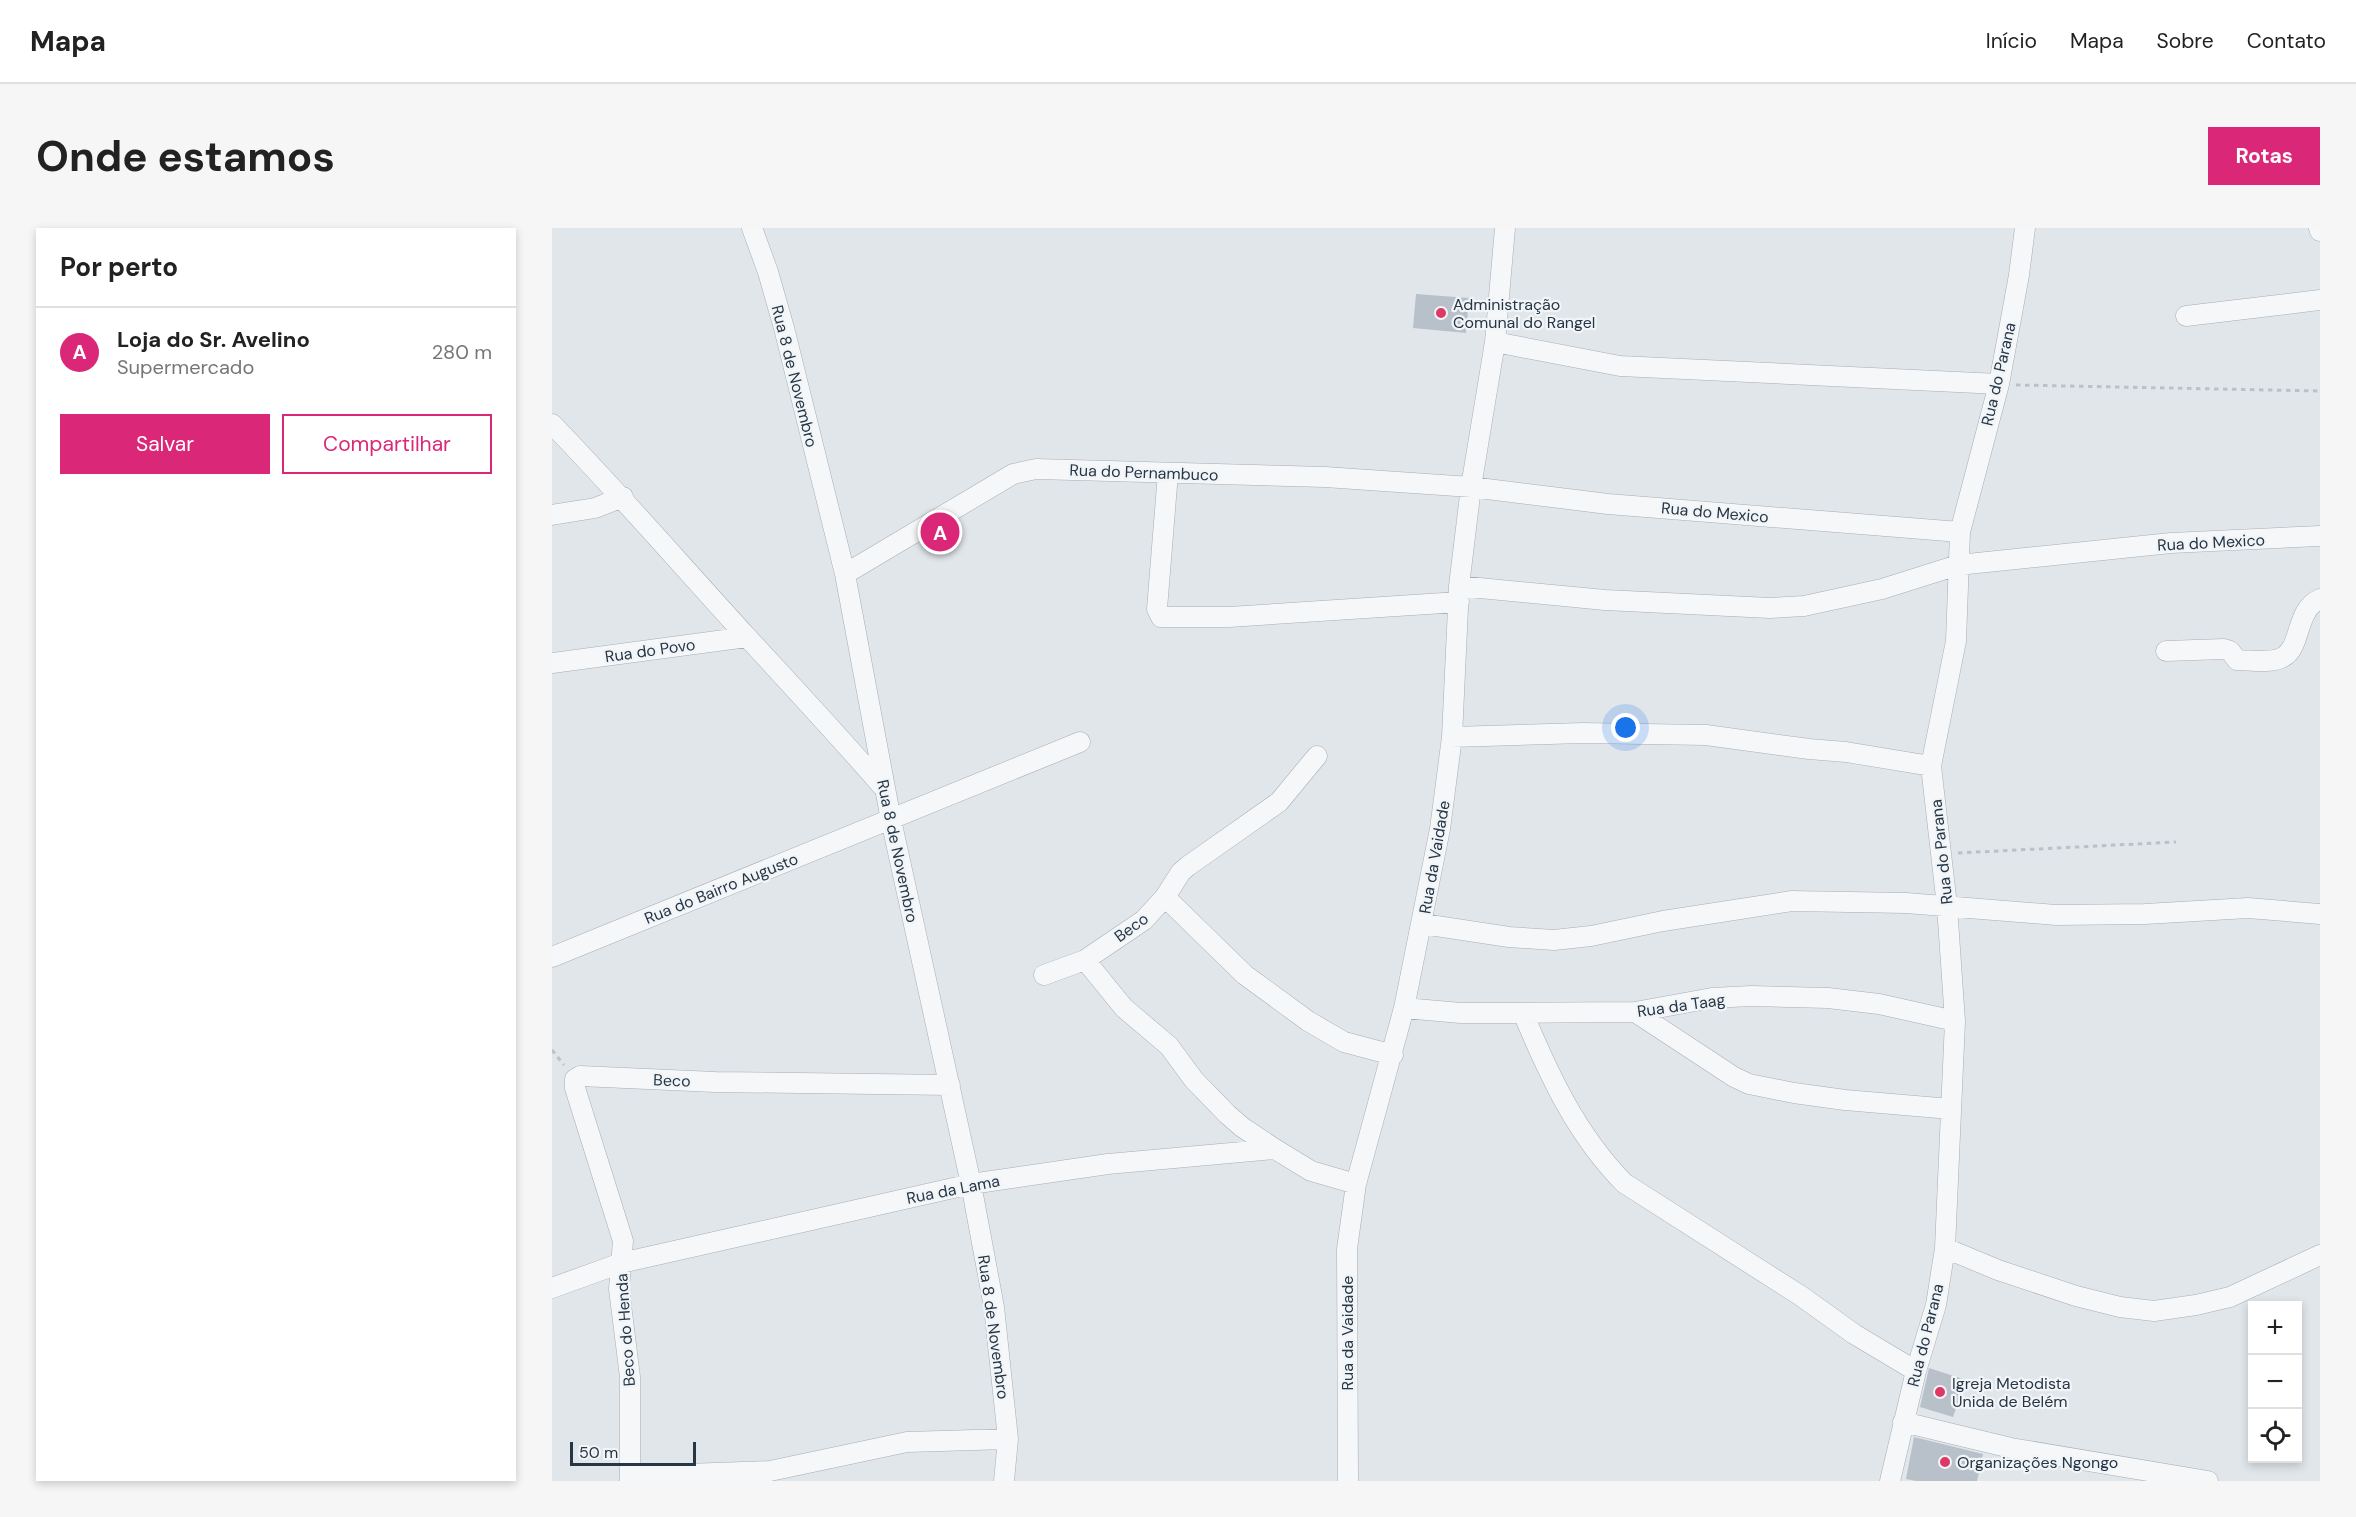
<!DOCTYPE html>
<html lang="pt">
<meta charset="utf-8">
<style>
:root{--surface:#fff;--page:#f6f6f6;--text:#222;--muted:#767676;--line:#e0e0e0;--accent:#db2777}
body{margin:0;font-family:"DM Sans",sans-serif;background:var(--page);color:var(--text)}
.controls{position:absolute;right:18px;bottom:18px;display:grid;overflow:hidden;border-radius:0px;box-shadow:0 3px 9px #0003}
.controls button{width:54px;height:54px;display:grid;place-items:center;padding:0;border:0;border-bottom:2px solid var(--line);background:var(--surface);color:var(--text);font:30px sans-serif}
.scale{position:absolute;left:18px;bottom:15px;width:126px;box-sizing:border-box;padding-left:6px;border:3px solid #273645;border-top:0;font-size:16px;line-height:21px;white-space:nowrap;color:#273645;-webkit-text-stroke:4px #f1f5f8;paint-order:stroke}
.you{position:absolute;left:1074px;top:500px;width:21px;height:21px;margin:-15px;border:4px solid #fff;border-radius:50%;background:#1a73e8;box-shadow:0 0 0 9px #1a73e833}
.badge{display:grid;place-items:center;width:39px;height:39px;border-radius:50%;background:var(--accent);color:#fff;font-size:20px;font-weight:700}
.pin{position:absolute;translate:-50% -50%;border:3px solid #fff;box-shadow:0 2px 6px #0006}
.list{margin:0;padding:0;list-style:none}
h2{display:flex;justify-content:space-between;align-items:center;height:78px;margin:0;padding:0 24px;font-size:26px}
h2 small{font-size:20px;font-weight:400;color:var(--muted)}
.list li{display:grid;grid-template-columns:39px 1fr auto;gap:18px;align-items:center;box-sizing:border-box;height:90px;padding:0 24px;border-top:2px solid var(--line)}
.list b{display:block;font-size:22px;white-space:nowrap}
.list p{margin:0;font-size:20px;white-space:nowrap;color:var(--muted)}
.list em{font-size:20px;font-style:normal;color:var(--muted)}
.actions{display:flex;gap:12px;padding:18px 24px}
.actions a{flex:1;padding:14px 0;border:2px solid var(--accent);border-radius:0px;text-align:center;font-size:21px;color:var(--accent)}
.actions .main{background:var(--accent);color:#fff}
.icon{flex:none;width:33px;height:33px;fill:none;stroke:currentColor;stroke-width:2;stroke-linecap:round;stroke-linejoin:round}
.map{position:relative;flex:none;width:1768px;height:1253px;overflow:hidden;border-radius:0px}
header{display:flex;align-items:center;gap:36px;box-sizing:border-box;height:84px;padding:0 30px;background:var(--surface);border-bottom:2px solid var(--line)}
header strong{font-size:28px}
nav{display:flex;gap:33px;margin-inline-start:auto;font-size:21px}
.intro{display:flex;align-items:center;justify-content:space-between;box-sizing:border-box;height:144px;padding:0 36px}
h1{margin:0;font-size:42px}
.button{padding:15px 27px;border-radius:0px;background:var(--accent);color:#fff;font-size:21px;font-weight:700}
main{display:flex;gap:36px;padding:0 36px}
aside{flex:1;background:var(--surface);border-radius:0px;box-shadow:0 3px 9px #0003}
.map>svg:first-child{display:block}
.building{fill:#b8c0ca}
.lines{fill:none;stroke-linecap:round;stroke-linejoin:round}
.street-casing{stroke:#a5aeb6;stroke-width:21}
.path{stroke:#bbc1c7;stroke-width:3;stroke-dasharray:4.5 4.5;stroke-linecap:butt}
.street{stroke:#f5f7f9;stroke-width:20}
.poi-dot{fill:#dd3967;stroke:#f1f5f8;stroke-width:2}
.labels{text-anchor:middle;stroke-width:4.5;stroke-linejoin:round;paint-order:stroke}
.poi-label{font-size:16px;fill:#273645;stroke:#f1f5f8;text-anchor:start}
.street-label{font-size:16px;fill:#273645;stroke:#f1f5f8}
</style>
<header>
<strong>Mapa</strong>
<nav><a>Início</a><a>Mapa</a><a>Sobre</a><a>Contato</a></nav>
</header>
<div class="intro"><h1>Onde estamos</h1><a class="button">Rotas</a></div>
<main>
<aside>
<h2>Por perto<small></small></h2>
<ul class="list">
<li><span class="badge">A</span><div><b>Loja do Sr. Avelino</b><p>Supermercado</p></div><em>280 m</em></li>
</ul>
<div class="actions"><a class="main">Salvar</a><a>Compartilhar</a></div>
</aside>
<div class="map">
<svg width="1768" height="1253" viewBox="0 0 1768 1253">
<rect width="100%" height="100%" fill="#e1e6eb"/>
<path class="building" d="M864 66 917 70 914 105 861 100Z
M1377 1140 1414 1152 1401 1189 1368 1179Z
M1362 1209 1431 1226 1425 1253H1364L1354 1251Z"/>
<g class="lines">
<g class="street-casing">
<path id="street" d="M200 0 216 44 232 100 293 346 339 592 419 956 442 1079 456 1211 452 1253
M1767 0 1768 3
M1634 88 1768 72
M943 114 1068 138 1447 156
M0 196C67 265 130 338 195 409 240 458 286 507 330 558
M616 245 605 381 609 389H677L907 374
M0 287 43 280 71 269
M293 346 461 246 484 241 773 249 919 259 1056 276 1408 304
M907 358 1053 372 1218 380 1252 378 1330 361 1406 337 1619 315 1768 308
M1614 423 1672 421 1678 423 1685 432C1698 432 1719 436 1731 429 1750 419 1743 382 1768 371
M0 435 195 409
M900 509 1031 505 1154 507 1257 521 1294 524 1379 538
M613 669 693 747 756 793 792 814 841 827
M871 696 957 709 1002 712 1039 708 1111 693 1240 673 1354 675 1504 687 1593 686 1696 680 1768 686
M0 729 528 514
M533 732 572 780 617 818 642 852 675 886 690 899 723 921
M492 747 533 732 592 692 613 669 629 644 636 638 727 574 765 528
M852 780 909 785 1083 784 1160 770 1199 768 1276 770 1327 776 1403 793
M1083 784 1182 849 1197 856 1242 865 1293 872 1399 881
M971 785C997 847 1024 906 1072 955L1249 1068 1302 1106 1364 1143
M1393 1020 1446 1042 1524 1068 1568 1079 1602 1083 1644 1077 1678 1069 1768 1027
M0 1060 69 1035 419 956 556 936 723 921 759 943 804 956
M1351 1194 1459 1220 1656 1253
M78 1248 218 1243 355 1214 456 1211
M78 1253V1149L67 1061 71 1013 23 860V851L28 848 163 854 398 857
M796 1253 795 1021 804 956 852 780 888 601 900 509 907 358 919 259 943 114 953 0
M1338 1253 1364 1143 1384 1077 1393 1020 1403 793 1395 678 1379 538 1404 413 1408 304 1447 156 1467 47 1473 0"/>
</g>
<path class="path" d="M1464 157 1768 163
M1406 625 1624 614
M0 822 12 837"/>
<use href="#street" class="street"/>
</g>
<g class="poi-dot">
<circle cx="889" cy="85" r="6"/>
<circle cx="1388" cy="1164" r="6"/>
<circle cx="1393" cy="1234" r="6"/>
</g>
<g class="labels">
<g class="poi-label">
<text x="901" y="82">Administração<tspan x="901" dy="18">Comunal do Rangel</tspan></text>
<text x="1400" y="1161">Igreja Metodista<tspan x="1400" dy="18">Unida de Belém</tspan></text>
<text x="1405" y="1240">Organizações Ngongo</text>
</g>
<g class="street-label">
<text transform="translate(1446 146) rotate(-77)" y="6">Rua do Parana</text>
<text transform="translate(243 148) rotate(76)" y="6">Rua 8 de Novembro</text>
<text transform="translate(592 244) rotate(2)" y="6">Rua do Pernambuco</text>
<text transform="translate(1163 284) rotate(5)" y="6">Rua do Mexico</text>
<text transform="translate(1659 314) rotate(-3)" y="6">Rua do Mexico</text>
<text transform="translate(98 422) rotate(-8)" y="6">Rua do Povo</text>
<text transform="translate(346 623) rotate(78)" y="6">Rua 8 de Novembro</text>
<text transform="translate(1389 624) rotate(-96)" y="6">Rua do Parana</text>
<text transform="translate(882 629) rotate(-80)" y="6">Rua da Vaidade</text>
<text transform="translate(169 660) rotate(-22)" y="6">Rua do Bairro Augusto</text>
<text transform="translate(579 699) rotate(-36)" y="6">Beco</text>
<text transform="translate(1129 777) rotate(-8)" y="6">Rua da Taag</text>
<text transform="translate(120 852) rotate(2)" y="6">Beco</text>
<text transform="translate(401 961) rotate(-11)" y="6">Rua da Lama</text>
<text transform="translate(442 1099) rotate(82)" y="6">Rua 8 de Novembro</text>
<text transform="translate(73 1102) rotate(-94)" y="6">Beco do Henda</text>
<text transform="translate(795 1105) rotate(-90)" y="6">Rua da Vaidade</text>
<text transform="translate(1373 1107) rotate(-76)" y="6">Rua do Parana</text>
</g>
</g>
</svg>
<div class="controls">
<button>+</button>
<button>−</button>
<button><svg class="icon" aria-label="locate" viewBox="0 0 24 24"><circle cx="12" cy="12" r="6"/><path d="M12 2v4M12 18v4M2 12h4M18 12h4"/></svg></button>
</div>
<div class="scale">50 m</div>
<div class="you"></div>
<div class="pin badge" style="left:388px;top:304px">A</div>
</div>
</main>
